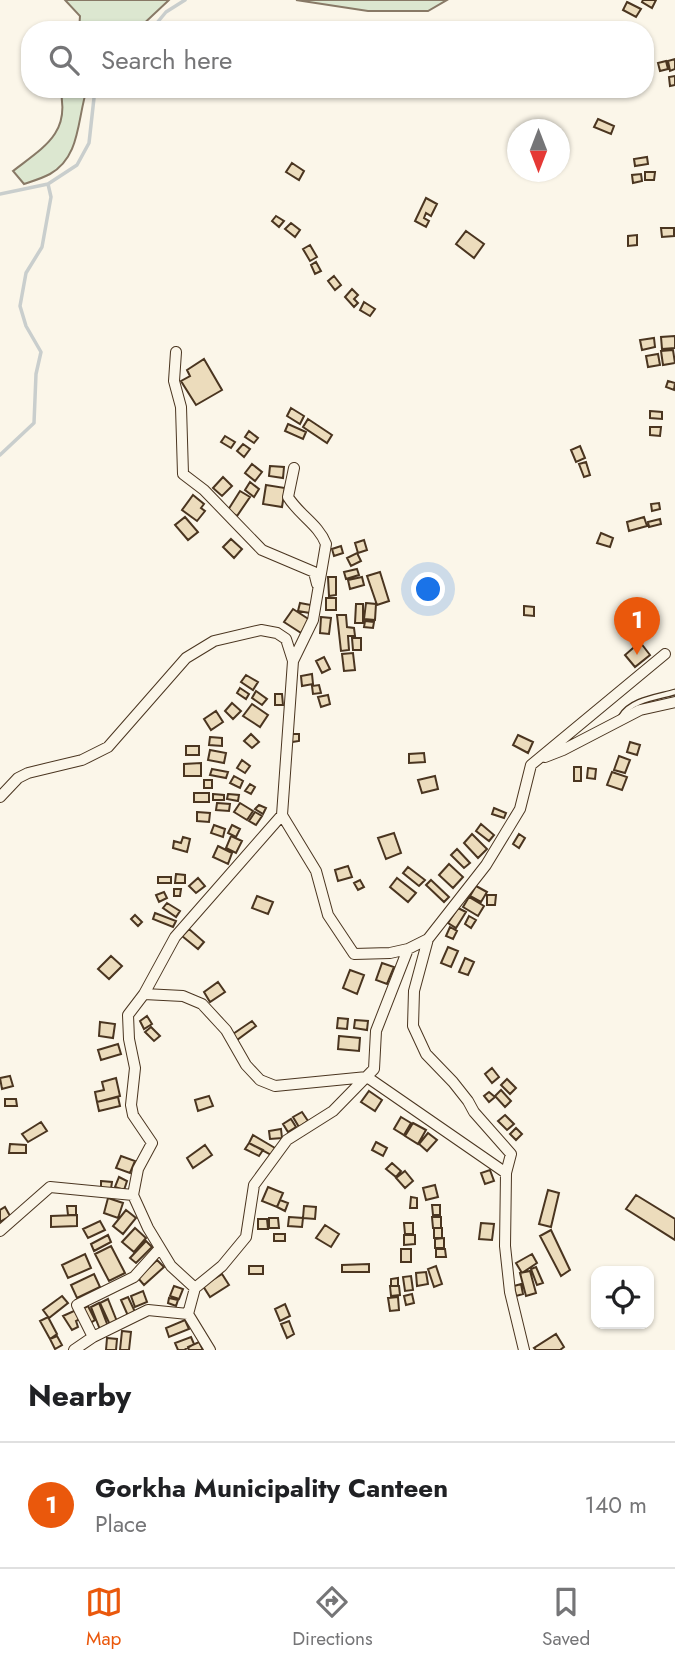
<!DOCTYPE html>
<style>
:root{--surface:#fff;--page:#f6f6f6;--text:#202124;--muted:#757577;--line:#e0e0e0;--accent:#ea580c}
body{margin:0;font-family:Jost,sans-serif;background:var(--page);color:var(--text)}
.controls{position:absolute;right:21px;bottom:21px;display:grid;overflow:hidden;border-radius:14px;box-shadow:0 2px 5px #0004}
.controls button{width:63px;height:63px;display:grid;place-items:center;padding:0;border:0;border-bottom:2px solid var(--line);background:var(--surface);color:var(--text);font:35px sans-serif}
.compass{position:absolute;left:507px;top:119px;width:63px;height:63px;border-radius:50%;background:var(--surface);box-shadow:0 2px 5px #0004;rotate:180deg}
.you{position:absolute;left:429px;top:590px;width:24px;height:24px;margin:-18px;border:5px solid #fff;border-radius:50%;background:#1a73e8;box-shadow:0 0 0 10px #1a73e833}
.badge{display:grid;place-items:center;width:46px;height:46px;border-radius:50%;background:var(--accent);color:#fff;font-size:23px;font-weight:700}
.pin{position:absolute;translate:-50% -58px;filter:drop-shadow(0 2px 4px #0008)}
.pin::after{content:'';position:absolute;top:37px;width:24px;height:21px;background:inherit;clip-path:polygon(0 0,100% 0,50% 100%)}
.list{margin:0;padding:0;list-style:none}
h2{display:flex;justify-content:space-between;align-items:center;height:91px;margin:0;padding:0 28px;font-size:30px}
h2 small{font-size:23px;font-weight:400;color:var(--muted)}
.list li{display:grid;grid-template-columns:46px 1fr auto;gap:21px;align-items:center;box-sizing:border-box;height:126px;padding:0 28px;border-top:2px solid var(--line)}
.list b{display:block;font-size:26px;white-space:nowrap}
.list p{margin:0;font-size:23px;white-space:nowrap;color:var(--muted)}
.list em{font-size:23px;font-style:normal;color:var(--muted)}
.icon{flex:none;width:38px;height:38px;fill:none;stroke:currentColor;stroke-width:2;stroke-linecap:round;stroke-linejoin:round}
.map{position:relative;flex:none;width:675px;height:1350px;overflow:hidden}
.search{position:absolute;background:var(--surface);box-shadow:0 2px 5px #0004;left:21px;right:21px;top:21px;height:77px;display:flex;align-items:center;gap:18px;box-sizing:border-box;padding:0 24px;border-radius:28px;color:var(--muted);font-size:26px}
.sheet{height:217px;background:var(--surface)}
nav{display:flex;justify-content:space-around;align-items:center;box-sizing:border-box;height:98px;border-top:2px solid var(--line);background:var(--surface);font-size:19px;color:var(--muted)}
nav a{display:grid;justify-items:center;gap:4px}
nav .on{color:var(--accent)}
.map>svg:first-child{display:block}
.green{fill:#dce7d0;stroke:#887966;stroke-width:2}
.lines{fill:none;stroke-linecap:round;stroke-linejoin:round}
.stream{stroke:#c9cecd;stroke-width:3.5}
.building{fill:#ecdcbc;stroke:#4a3520;stroke-width:2}
.lane-casing{stroke:#4a3520;stroke-width:7}
.street-casing{stroke:#4a3520;stroke-width:12}
.lane{stroke:#fbf6e9;stroke-width:4.5}
.street{stroke:#fbf6e9;stroke-width:10}
</style>
<div class="map">
<svg width="675" height="1350" viewBox="0 0 675 1350">
<rect width="100%" height="100%" fill="#fbf6e9"/>
<path class="green" d="M65 0H169L137 30H79L80 16Z
M296 0H447L428 11H368Z
M60 89H87C77 118 81 157 50 174 43 178 33 181 24 184L13 171C44 147 71 133 60 89Z"/>
<g class="lines">
<path class="stream" d="M151 30 166 12 185 0
M0 194 48 184 77 165 89 143 95 89
M0 455 34 423 36 374 41 352 26 326 20 306 26 273 42 247 51 197 48 184"/>
</g>
<path class="building" d="M643 0H656L652 8 642 2Z
M627 2 641 9 636 17 623 10Z
M675 59V69L670 71 668 61Z
M666 61 668 69 660 71 658 63Z
M675 76V85L670 86 669 77Z
M598 119 614 126 611 134 594 127Z
M647 157 648 164 635 166 634 159Z
M292 163 304 171 299 180 286 172Z
M645 172H655L654 180H645Z
M641 174 642 181 633 183 632 175Z
M426 198 437 204 431 216 426 213 424 218 429 221 426 227 415 221Z
M276 216 284 221 279 227 272 221Z
M291 223 300 230 295 237 285 229Z
M661 228H674V236L662 237Z
M466 231 484 244 474 258 456 244Z
M637 235V245L628 246V236Z
M310 245 317 257 310 261 303 249Z
M316 262 321 271 315 274 311 265Z
M334 276 341 285 335 290 328 281Z
M352 289 358 295 354 299 358 303 354 307 345 297Z
M364 302 375 309 370 316 360 310Z
M675 336V348L662 349 661 337Z
M654 338 655 347 642 350 640 340Z
M673 350 675 363 663 365 661 351Z
M658 354 660 365 648 367 646 356Z
M204 359 222 390 196 405 181 381 190 376 187 370Z
M668 381 675 383 674 390 666 387Z
M291 408 304 416 300 424 287 416Z
M650 411 662 412V419L650 418Z
M308 419 332 435 327 443 303 427Z
M288 424 306 432 303 439 285 431Z
M650 427H661L660 436 650 435Z
M249 431 258 438 254 443 245 437Z
M225 436 235 442 231 448 221 442Z
M243 444 250 449 244 457 237 451Z
M580 446 585 458 576 462 571 450Z
M586 462 590 475 584 477 579 464Z
M252 464 262 472 255 481 245 473Z
M270 466 284 467 283 478 269 476Z
M223 477 232 486 222 496 213 488Z
M250 482 259 489 254 497 245 490Z
M266 485 285 488 282 507 263 504Z
M240 491 250 497 237 516 228 510Z
M193 495 204 504 201 508 205 511 197 521 182 510Z
M659 503 660 509 652 511 651 504Z
M185 517 198 532 188 540 175 525Z
M644 517 647 526 629 531 627 522Z
M660 519 661 524 649 527 648 522Z
M601 533 613 538 610 547 597 543Z
M231 539 242 549 234 558 223 547Z
M364 540 367 550 358 553 355 543Z
M341 546 343 553 334 556 332 549Z
M357 553 361 561 351 566 347 558Z
M357 569 359 575 346 579 344 572Z
M380 572 389 601 377 605 367 576Z
M328 577H336V595L329 596Z
M362 577 364 585 350 589 348 580Z
M326 598H336V610H326Z
M300 603 311 605 310 613 298 611Z
M366 603 376 604 375 620 364 619Z
M356 604H363V623H355Z
M524 606 534 607V616L524 615Z
M293 609 310 620 301 633 284 622Z
M337 615H346L347 627 354 628 355 636H348L349 650 341 651Z
M321 617 331 618 329 634 320 633Z
M365 621 374 622 373 628 364 627Z
M352 638H361V650H353Z
M640 642 650 655 635 667 625 655Z
M353 653 355 670 344 671 342 654Z
M324 657 330 669 322 673 316 661Z
M312 674 313 684 302 686 301 676Z
M246 675 258 682 253 690 241 682Z
M319 685 321 693 313 694 312 686Z
M240 688 249 694 246 699 237 693Z
M256 691 267 699 262 705 252 698Z
M275 694H282L283 705H275Z
M328 695 330 704 321 707 318 697Z
M232 703 241 711 233 719 225 711Z
M252 704 268 715 260 727 243 716Z
M216 711 223 722 211 730 204 719Z
M251 734 259 742 252 748 244 741Z
M291 734H299V741L292 742Z
M518 735 533 742 528 753 513 745Z
M210 737 222 738V746L209 745Z
M630 742 640 745 637 755 627 752Z
M186 746H199V755H186Z
M210 750 226 753 224 763 208 760Z
M424 753 425 762 409 763V754Z
M619 756 630 760 625 773 614 770Z
M242 760 250 766 245 773 237 768Z
M201 763V776H184V764Z
M574 767H581V781H574Z
M588 768 596 769 595 779 587 778Z
M212 769 228 772 226 778 210 775Z
M612 772 627 777 622 790 607 785Z
M234 776 243 781 240 788 230 783Z
M435 776 438 789 422 793 418 780Z
M204 780H212V788H204Z
M250 784 255 787 251 794 245 791Z
M194 793H209V802H194Z
M213 794 224 795V800H213Z
M228 794 239 795 238 801 227 799Z
M217 803 230 804 229 811 216 810Z
M240 803 253 811 247 820 234 812Z
M259 805 266 808 263 814 255 809Z
M494 808 506 813 504 818 492 814Z
M197 812 210 813 209 822 197 821Z
M255 812 262 816 256 825 249 821Z
M481 824 494 835 489 841 476 831Z
M214 825 225 829 223 837 211 833Z
M232 825 240 829 236 837 228 833Z
M394 833 401 853 386 859 378 838Z
M472 834 487 849 478 858 464 843Z
M519 834 525 838 519 848 513 844Z
M231 836 242 841 236 853 226 848Z
M183 837 190 839 187 852 173 848 174 841 181 843Z
M218 846 232 853 228 864 213 857Z
M457 849 470 863 464 868 451 855Z
M449 864 463 877 453 888 439 875Z
M348 866 352 877 338 881 335 870Z
M408 867 425 880 419 886 403 873Z
M176 874 185 875V883H175Z
M158 877H171V883H158Z
M198 878 205 886 196 893 189 886Z
M397 878 416 893 408 902 390 887Z
M360 880 364 887 358 890 354 883Z
M431 880 449 897 444 902 426 885Z
M476 886 487 892 481 902 470 896Z
M174 889H181L180 896H174Z
M164 892 167 898 159 902 156 895Z
M487 895H496L495 905H487Z
M257 896 273 902 268 914 252 908Z
M469 897 484 906 478 916 463 907Z
M167 903 180 911 176 917 163 908Z
M458 908 466 912 456 928 448 923Z
M155 913 176 921 173 927 153 919Z
M135 915 142 922 138 926 131 919Z
M469 916 476 920 471 928 465 924Z
M450 927 457 931 453 939 446 936Z
M189 929 204 942 198 949 182 936Z
M448 947 458 951 451 967 441 963Z
M111 956 122 966 109 979 98 969Z
M465 958 474 962 468 975 459 972Z
M382 963 394 967 387 984 376 980Z
M350 970 364 975 357 994 343 988Z
M218 982 225 992 210 1002 204 992Z
M147 1016 152 1024 144 1029 140 1021Z
M338 1018 348 1019 347 1029 337 1028Z
M355 1020 368 1021 367 1030 354 1028Z
M252 1021 256 1026 237 1040 233 1034Z
M100 1022 115 1024 113 1038 99 1036Z
M151 1027 160 1036 154 1041 145 1032Z
M339 1036 360 1038 359 1051 338 1049Z
M118 1044 121 1054 101 1060 98 1050Z
M492 1068 499 1077 492 1083 485 1074Z
M10 1076 13 1086 2 1089 0 1078Z
M116 1078 120 1096 97 1102 95 1092 104 1090 102 1082Z
M507 1079 516 1088 510 1094 501 1085Z
M501 1090 511 1101 505 1107 495 1096Z
M369 1091 382 1100 375 1111 361 1102Z
M489 1092 495 1097 489 1102 484 1096Z
M209 1096 213 1106 198 1111 195 1100Z
M118 1097 120 1106 99 1111 97 1102Z
M5 1099H16L17 1106H5Z
M302 1112 308 1121 299 1127 293 1117Z
M505 1115 514 1124 507 1130 498 1121Z
M401 1117 411 1123 404 1135 394 1129Z
M291 1119 296 1127 288 1132 283 1124Z
M41 1122 47 1131 28 1142 22 1134Z
M413 1123 426 1130 418 1144 405 1136Z
M516 1128 522 1134 516 1140 510 1134Z
M281 1129 282 1138 270 1139 269 1131Z
M428 1133 437 1140 427 1151 419 1144Z
M253 1135 275 1148 271 1155 249 1143Z
M376 1142 387 1148 383 1156 372 1150Z
M249 1143 263 1150 259 1156 245 1149Z
M10 1144 26 1145V1153H9Z
M205 1145 212 1155 193 1168 187 1158Z
M121 1156 135 1161 130 1173 116 1168Z
M392 1163 401 1171 396 1177 386 1169Z
M490 1170 494 1181 485 1184 481 1173Z
M405 1171 413 1181 405 1188 396 1178Z
M119 1177 127 1181 124 1190 115 1187Z
M101 1181 112 1182 111 1189 101 1188Z
M435 1185 438 1197 426 1200 423 1188Z
M268 1187 283 1193 277 1207 262 1201Z
M548 1190 559 1193 551 1227 539 1224Z
M636 1195 675 1219V1240L626 1209Z
M411 1197 417 1198V1208H410Z
M108 1198 123 1203 118 1218 104 1213Z
M280 1200 288 1203 285 1211 277 1207Z
M432 1205H440V1215H433Z
M67 1206H76V1215H68Z
M304 1206 316 1207 315 1219 303 1218Z
M5 1207 10 1216 0 1222V1210Z
M126 1210 136 1218 123 1234 113 1226Z
M77 1215V1226L51 1227V1216Z
M289 1217 303 1218 302 1227 288 1226Z
M432 1217H441V1228H433Z
M269 1218H278L279 1228H269Z
M258 1219H267L268 1229H258Z
M100 1221 105 1230 88 1238 83 1229Z
M404 1223H413V1234H405Z
M481 1223 494 1224 492 1240 479 1239Z
M325 1225 339 1234 331 1247 316 1238Z
M135 1228 146 1238 134 1252 122 1242Z
M434 1228H442V1238H434Z
M551 1230 570 1270 561 1276 540 1236Z
M274 1234H285V1241H274Z
M108 1235 111 1242 94 1251 91 1244Z
M404 1235H415V1244L404 1245Z
M444 1238V1248H435V1239Z
M146 1241 152 1247 136 1263 130 1258Z
M111 1246 125 1273 109 1281 95 1254Z
M401 1249H411V1262H401Z
M436 1249H445L446 1257H436Z
M85 1254 91 1268 68 1278 62 1265Z
M532 1254 537 1263 522 1273 516 1263Z
M157 1260 164 1267 144 1285 138 1278Z
M369 1264V1272H342V1265Z
M249 1266H263V1274H249Z
M436 1266 442 1284 434 1287 428 1269Z
M536 1267 543 1283 537 1285 531 1269Z
M530 1271 536 1293 526 1296 520 1273Z
M426 1272 428 1284 417 1286 416 1273Z
M94 1274 100 1287 77 1298 71 1285Z
M222 1274 229 1285 210 1297 203 1286Z
M411 1276 413 1290 405 1291 403 1277Z
M398 1278V1286H391V1279Z
M521 1284 523 1294 516 1296 514 1286Z
M174 1286 183 1289 179 1299 170 1296Z
M390 1286H399L400 1295 391 1296Z
M143 1291 147 1302 135 1307 131 1296Z
M412 1294 414 1303 406 1305 404 1296Z
M62 1296 68 1303 49 1318 43 1310Z
M128 1297 136 1314 129 1318 121 1300Z
M398 1297 399 1310 390 1311 388 1298Z
M169 1298 178 1300 176 1306 168 1303Z
M108 1299 118 1324 111 1327 100 1303Z
M99 1303 109 1329 101 1332 91 1307Z
M285 1304 290 1316 280 1321 275 1309Z
M88 1306 95 1320 90 1323 83 1309Z
M76 1310 80 1319 76 1321 78 1327 72 1330 63 1316Z
M48 1317 57 1334 50 1339 40 1321Z
M185 1320 189 1329 169 1337 166 1328Z
M289 1321 294 1334 287 1338 281 1324Z
M122 1331 131 1332 129 1350H120Z
M556 1334 564 1347 560 1350H536L534 1348Z
M57 1336 62 1345 55 1349 50 1339Z
M191 1337 194 1344 184 1350H178L175 1343Z
M107 1338 117 1339 116 1350H106Z
M199 1342 203 1350H189L188 1347Z"/>
<g class="lines">
<g class="lane-casing">
<path id="lane" d="M621 717C630 700 658 697 675 692"/>
</g>
<g class="street-casing">
<path id="street" d="M176 352 174 381 181 407 183 474 204 490 262 550 314 572 317 584
M293 661 313 620 326 544C319 525 299 515 288 497L294 468
M545 757 563 750 640 710 675 702
M0 797 18 778 28 773 82 760 108 747 186 658 214 641 261 630 277 633 286 639 293 661 282 815 316 871 328 915 354 954 390 953 408 949 428 939 486 865 520 809 531 765 665 654
M428 939 414 991 413 1026 426 1054 453 1082 468 1101 474 1112 511 1154 506 1173
M144 994 175 937 282 815
M0 1231 50 1187 133 1195
M195 1288 171 1266 148 1228 133 1195 138 1169 152 1143 133 1115 131 1105 135 1068 129 1039 128 1015 144 994 183 996 202 1004 226 1030 246 1065 260 1080 275 1086 367 1077 506 1173 505 1246 510 1292 524 1350
M93 1337 148 1310 188 1314
M74 1350 93 1337 77 1305 134 1277 160 1248
M210 1350 188 1314 195 1288 222 1266 246 1237 254 1185 287 1140 333 1111 374 1069 376 1031 408 949"/>
</g>
<use href="#lane" class="lane"/>
<use href="#street" class="street"/>
</g>
</svg>
<div class="controls">
<button><svg class="icon" aria-label="locate" viewBox="0 0 24 24"><circle cx="12" cy="12" r="6"/><path d="M12 2v4M12 18v4M2 12h4M18 12h4"/></svg></button>
</div>
<svg class="compass" viewBox="-18 -18 36 36"><path d="M0-13l5 13h-10z" fill="#e53935"/><path d="M0 13l5-13h-10z" fill="#757577"/></svg>
<div class="you"></div>
<div class="pin badge" style="left:637px;top:655px">1</div>
<div class="search"><svg class="icon" aria-label="search" viewBox="0 0 24 24"><circle cx="10" cy="10" r="6"/><path d="M15 15l6 6"/></svg>Search here</div>
</div>
<section class="sheet">
<h2>Nearby<small></small></h2>
<ul class="list">
<li><span class="badge">1</span><div><b>Gorkha Municipality Canteen</b><p>Place</p></div><em>140 m</em></li>
</ul>
</section>
<nav>
<a class="on"><svg class="icon" aria-label="map" viewBox="0 0 24 24"><path d="M3 6l6-2 6 2 6-2v14l-6 2-6-2-6 2zM9 4v14M15 6v14"/></svg>Map</a>
<a><svg class="icon" aria-label="directions" viewBox="0 0 24 24"><path d="M12 3l9 9-9 9-9-9zM9 14v-3h6M13 9l2 2-2 2"/></svg>Directions</a>
<a><svg class="icon" aria-label="saved" viewBox="0 0 24 24"><path d="M7 4h10v16l-5-4-5 4z"/></svg>Saved</a>
</nav>
